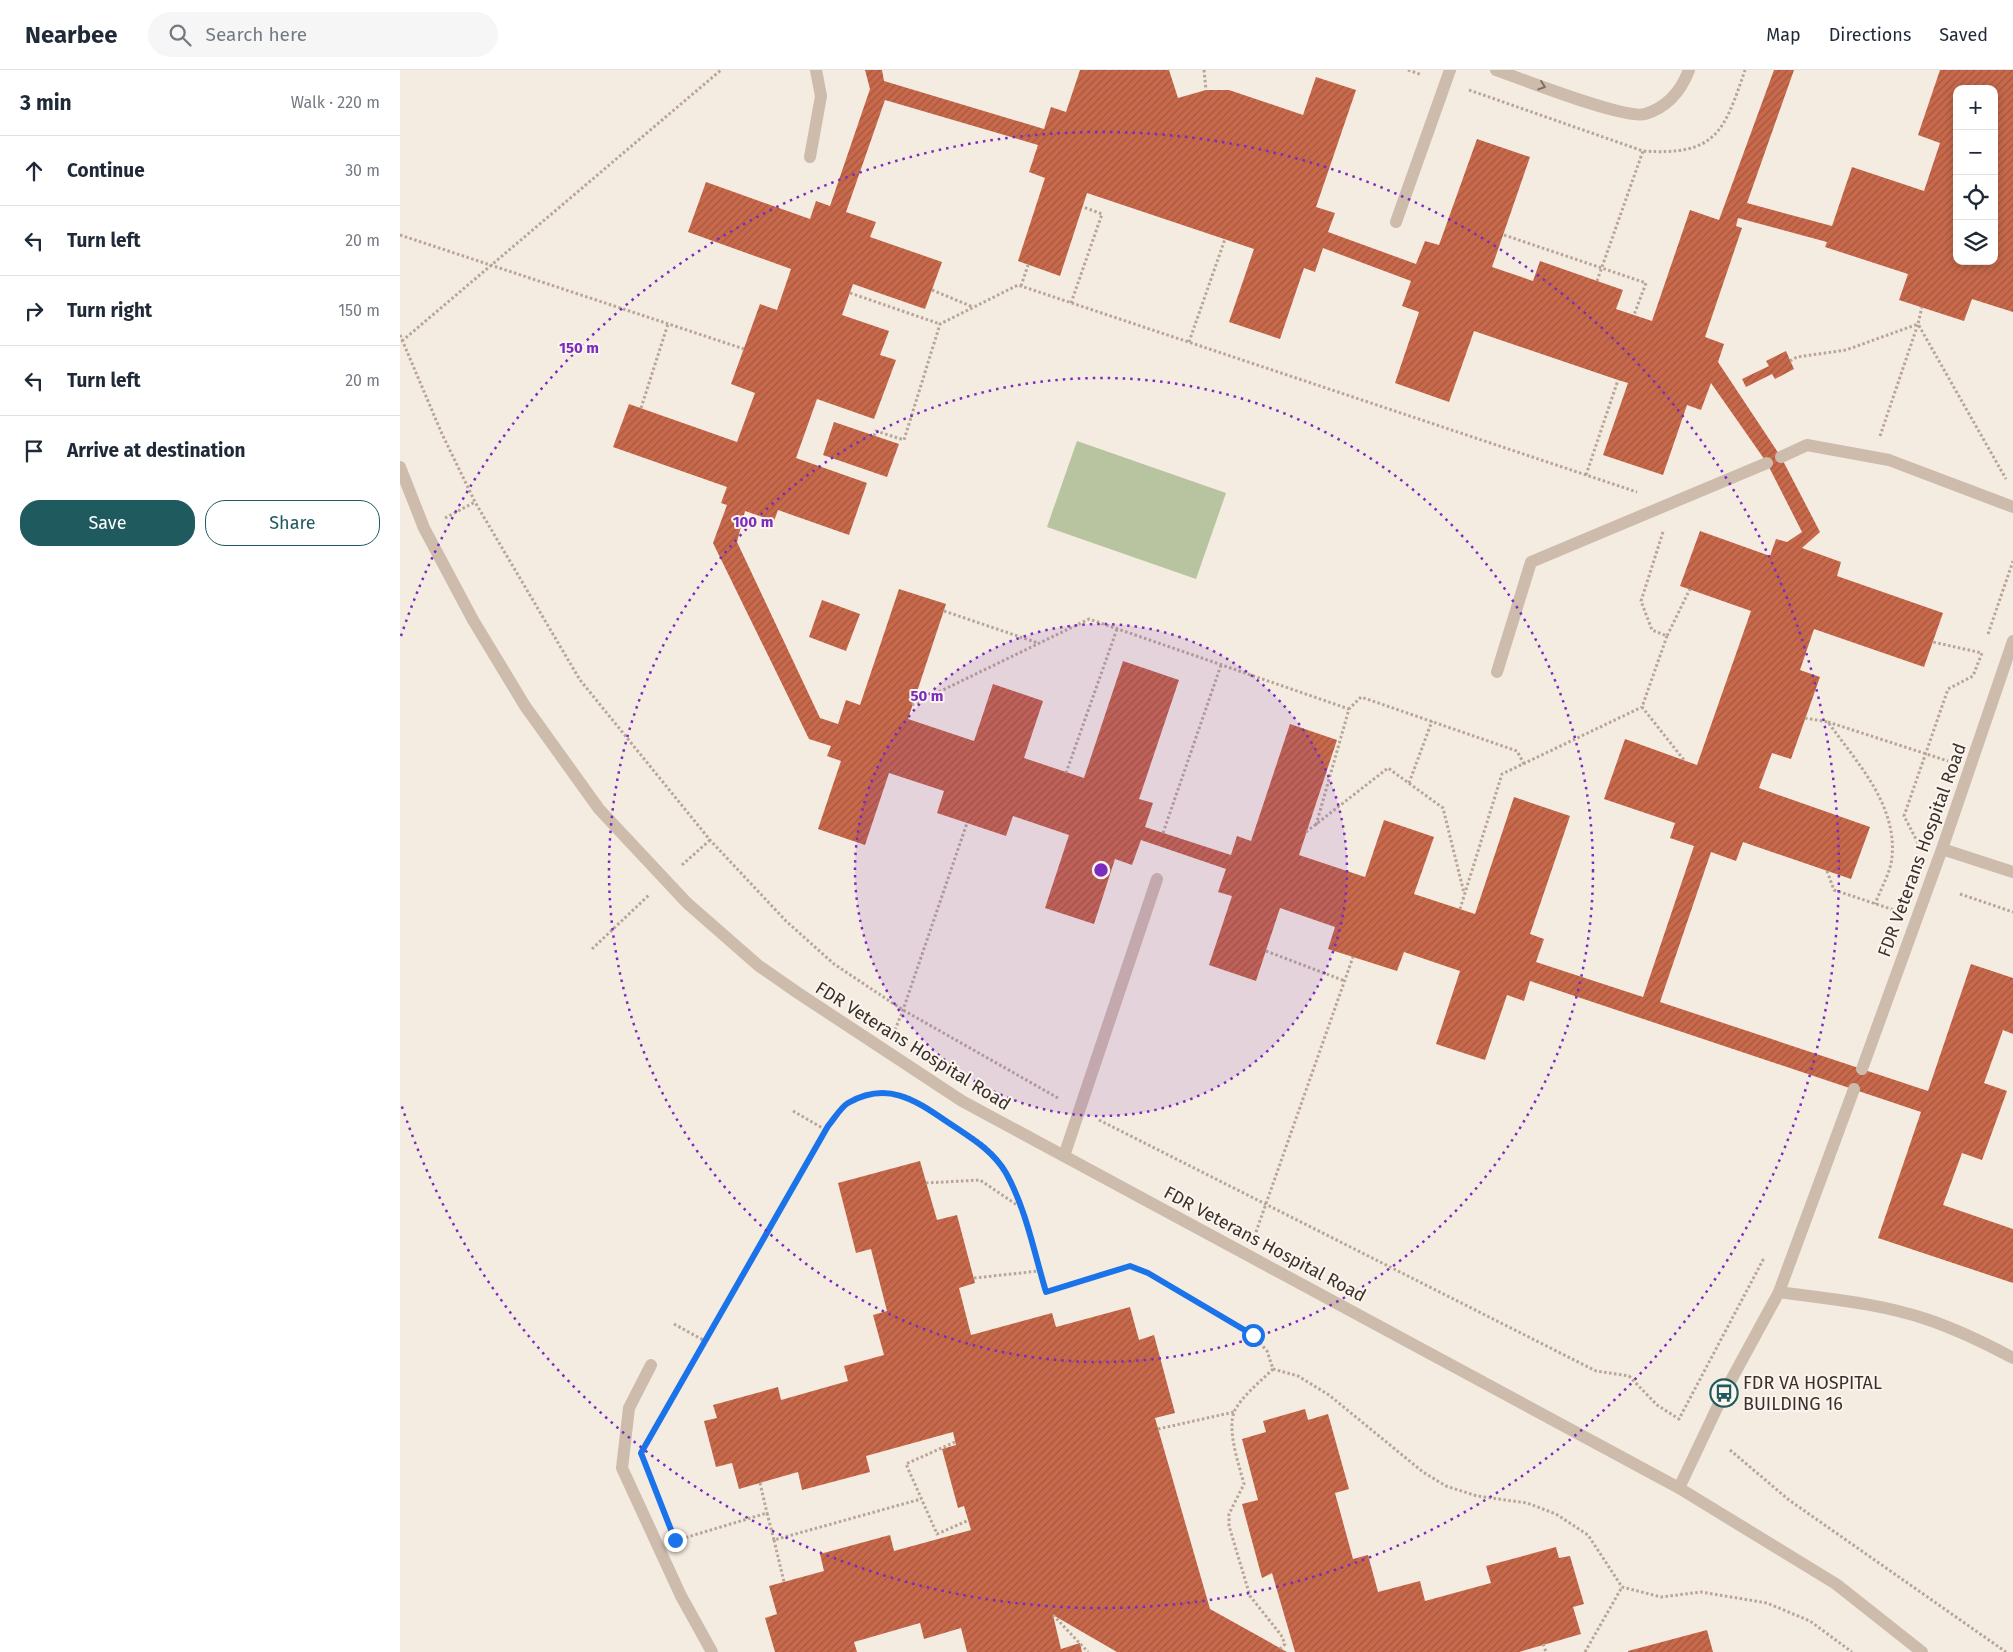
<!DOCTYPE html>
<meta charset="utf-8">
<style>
:root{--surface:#fff;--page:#f6f6f7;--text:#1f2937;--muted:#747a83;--line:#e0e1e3;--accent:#1f5a5e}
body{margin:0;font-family:"Fira Sans",sans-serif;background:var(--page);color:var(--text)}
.controls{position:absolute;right:15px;top:15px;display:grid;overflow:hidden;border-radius:10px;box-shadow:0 2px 8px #0003}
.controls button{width:45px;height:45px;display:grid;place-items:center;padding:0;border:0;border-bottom:1px solid var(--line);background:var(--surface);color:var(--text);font:25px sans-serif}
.stop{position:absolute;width:15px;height:15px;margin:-11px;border:4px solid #1a73e8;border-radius:50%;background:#fff}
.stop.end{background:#1a73e8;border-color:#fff;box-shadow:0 1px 5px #0008}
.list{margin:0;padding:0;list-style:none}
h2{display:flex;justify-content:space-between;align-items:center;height:65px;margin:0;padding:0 20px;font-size:21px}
h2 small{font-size:16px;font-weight:400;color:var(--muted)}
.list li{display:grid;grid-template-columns:32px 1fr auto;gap:15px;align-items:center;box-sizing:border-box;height:70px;padding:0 20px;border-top:1px solid var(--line)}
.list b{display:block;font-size:19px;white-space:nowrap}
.list em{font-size:16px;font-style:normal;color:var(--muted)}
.actions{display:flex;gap:10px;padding:15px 20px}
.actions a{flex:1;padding:11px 0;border:1px solid var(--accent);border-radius:20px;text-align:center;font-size:18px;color:var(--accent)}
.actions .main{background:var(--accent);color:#fff}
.icon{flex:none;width:28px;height:28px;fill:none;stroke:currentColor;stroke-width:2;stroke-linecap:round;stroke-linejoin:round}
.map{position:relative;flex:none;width:1613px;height:1582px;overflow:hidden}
header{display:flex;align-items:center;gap:30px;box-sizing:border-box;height:70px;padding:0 25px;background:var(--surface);border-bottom:1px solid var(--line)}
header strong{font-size:24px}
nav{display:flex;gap:28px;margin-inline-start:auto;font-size:18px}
.search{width:350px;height:45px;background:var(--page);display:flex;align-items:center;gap:12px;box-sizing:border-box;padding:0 18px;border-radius:28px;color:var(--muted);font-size:19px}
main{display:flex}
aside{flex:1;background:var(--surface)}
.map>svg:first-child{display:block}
.garden{fill:#b8c4a0}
.building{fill:url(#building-hatch);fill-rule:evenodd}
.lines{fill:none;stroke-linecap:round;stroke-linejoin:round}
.path{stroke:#b9a596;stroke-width:3;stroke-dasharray:2.5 2.5;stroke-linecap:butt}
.service{stroke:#cdbbac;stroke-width:12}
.minor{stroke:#cdbbac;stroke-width:12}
.oneway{stroke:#7d6f65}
.route{stroke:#1a73e8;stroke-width:6}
.ring{fill:none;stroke:#7b2cbf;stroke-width:2.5;stroke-dasharray:2.5 5}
.labels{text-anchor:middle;stroke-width:4;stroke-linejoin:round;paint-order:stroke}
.street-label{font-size:18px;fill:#3b302b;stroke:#fbf5ee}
.poi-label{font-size:18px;fill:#3b302b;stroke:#fbf5ee;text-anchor:start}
.centre{fill:#7b2cbf;stroke:#fbf5ee;stroke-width:2.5}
.ring-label{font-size:15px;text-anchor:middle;font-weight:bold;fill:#7b2cbf;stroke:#fbf5ee;stroke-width:4;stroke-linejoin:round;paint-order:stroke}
</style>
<header>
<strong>Nearbee</strong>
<div class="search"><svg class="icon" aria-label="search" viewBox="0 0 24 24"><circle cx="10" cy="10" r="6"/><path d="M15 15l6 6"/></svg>Search here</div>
<nav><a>Map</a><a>Directions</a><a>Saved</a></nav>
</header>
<main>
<aside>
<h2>3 min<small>Walk · 220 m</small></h2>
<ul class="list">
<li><svg class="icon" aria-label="ahead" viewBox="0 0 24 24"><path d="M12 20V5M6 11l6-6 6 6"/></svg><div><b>Continue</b></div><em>30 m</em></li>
<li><svg class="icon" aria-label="left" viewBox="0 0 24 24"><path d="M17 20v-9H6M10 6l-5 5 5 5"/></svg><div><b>Turn left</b></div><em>20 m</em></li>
<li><svg class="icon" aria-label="right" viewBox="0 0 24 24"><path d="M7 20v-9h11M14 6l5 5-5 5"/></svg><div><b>Turn right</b></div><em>150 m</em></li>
<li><svg class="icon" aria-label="left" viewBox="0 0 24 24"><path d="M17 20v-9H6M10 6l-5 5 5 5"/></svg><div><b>Turn left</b></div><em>20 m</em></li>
<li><svg class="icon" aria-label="arrive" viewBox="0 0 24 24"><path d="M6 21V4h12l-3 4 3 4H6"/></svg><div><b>Arrive at destination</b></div></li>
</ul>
<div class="actions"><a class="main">Save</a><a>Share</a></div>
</aside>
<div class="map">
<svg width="1613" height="1582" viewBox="0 0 1613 1582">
<defs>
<pattern id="building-hatch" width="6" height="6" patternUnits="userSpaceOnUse" patternTransform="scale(1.25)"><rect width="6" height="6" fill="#c8694b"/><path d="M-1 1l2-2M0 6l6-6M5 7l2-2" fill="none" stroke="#a4573f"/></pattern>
</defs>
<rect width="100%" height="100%" fill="#f4ebe1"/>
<path class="garden" d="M677 371 826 423 796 509 647 457Z"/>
<path class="building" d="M465 0H482L484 11 644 59 651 37 666 42 680 0H769L778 28 806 20H829L903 45 916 7 956 20 916 137 935 143 928 162 1016 194 1025 171 1039 175 1077 69 1130 87 1092 197 1133 211 1140 191 1223 220 1216 239 1252 251 1290 140 1319 150 1374 0H1394L1347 133 1432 156 1452 97 1524 121 1540 73 1518 65 1540 0H1613V242L1572 229 1564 251 1499 230 1508 204 1425 177 1427 172 1338 148 1336 156 1342 158 1305 267 1324 274 1318 292 1381 387 1420 462 1402 478 1441 492 1437 506 1543 543 1524 597 1414 559 1400 600 1420 607 1391 689 1372 683 1359 718 1470 757 1451 809 1343 772 1336 791 1311 782 1260 932 1528 1021 1571 894 1613 908V964L1603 960 1584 1013 1607 1021 1582 1090 1562 1083 1543 1135 1613 1159V1213L1478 1168 1521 1042 1130 911 1124 931 1107 925 1085 990 1036 974 1060 901 1004 882 997 901 928 879 935 857 880 838 856 911 809 895 832 826 818 822 826 799 741 770 732 795 715 789 694 854 645 838 669 765 613 746 606 766 537 743 544 721 489 703 465 775 418 759 441 691 427 686 431 676 409 669 313 473 327 435 321 433 327 417 213 377 229 334 337 372 355 323 331 314 360 234 377 240 391 199 288 162 306 112 410 149 416 131 430 136 470 19ZM1557 19H1594V191H1557ZM485 30 638 75 629 102 645 108 618 191 660 206 687 123 854 179 829 252 880 269 904 198 915 202 923 178 1011 211 1002 236 1019 242 995 313 1049 332 1074 261 1218 310 1228 313 1203 385 1263 405 1287 335 1301 340 1311 313 1367 393 1402 462 1387 472 1376 469 1370 486 1300 461 1280 516 1351 541 1297 695 1225 669 1204 729 1275 753 1270 768 1294 776 1243 927 1136 892 1144 869 1130 864 1170 746 1114 727 1075 844 1014 824 1034 767 984 750 965 807 899 785 937 670 890 654 851 771 837 766 831 785 745 757 753 733 739 729 779 610 723 591 684 708 624 688 643 631 593 614 574 671 508 649 546 534 499 519 460 635 446 630 438 654 420 648 337 472 345 441 374 451 378 440 449 465 467 413 396 388 417 329 474 349 496 290 480 285 489 261 442 245 453 214 525 239 542 192 470 167 476 152 446 142Z
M1386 281 1394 299 1375 309 1372 304 1346 317 1342 309 1369 296 1366 291Z
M434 352 499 374 487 407 423 385Z
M422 530 460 544 446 581 409 567Z
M520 1091 537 1150 557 1145 575 1213 559 1218 571 1265 652 1243 656 1257 730 1237 739 1270 754 1265 775 1343 755 1348 810 1539 887 1582H717L653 1545 661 1579 680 1573 682 1582H567L561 1558 524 1569 520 1553 454 1572 457 1582H375L365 1548 377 1544 369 1516 424 1501 420 1484 490 1465 494 1481 571 1460 564 1436 558 1438 542 1379 556 1375 553 1362 466 1386 470 1402 402 1420 398 1402 339 1419 332 1393 316 1397 304 1351 317 1348 313 1335 378 1317 381 1330 448 1311 444 1296 484 1285 473 1245 487 1241 471 1179 456 1183 438 1113Z
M905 1339 908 1350 928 1344 949 1419 935 1423 953 1489 968 1485 978 1522 1020 1511 1025 1531 1091 1513 1086 1496 1156 1477 1159 1488 1170 1486 1184 1534 1173 1537 1181 1564 1119 1582H895L872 1503 862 1508 842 1434 858 1430 842 1369 866 1362 863 1351Z
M1307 1560 1313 1582H1228V1581Z"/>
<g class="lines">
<path class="path" d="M804 0 806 20
M1008 0 1022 5
M1069 20 1243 81C1316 86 1324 62 1345 0
M0 165 344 279
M1104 165 1246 213 1234 245
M1197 211 1243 81
M621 216 628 195
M532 220 573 237
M450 223 540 254
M671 233 702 144 683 137
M0 265 42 364 75 432 180 610 310 770 386 851 434 894 503 940 658 1028
M2 271 321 0
M789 272 825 169
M1390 291 1397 287 1446 280 1518 254 1522 237
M241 338 268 254
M474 366 476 361 504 370 540 254 618 215 1237 422
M1480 366 1518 254 1606 409
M1186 405 1218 310
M45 448 75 432
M1263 462 1241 531 1252 560 1267 566 1290 519
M544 541 638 573
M1588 564 1613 491
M1267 566 1242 637 1284 690
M512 635 689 549 949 639
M1405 648 1428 652C1457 693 1497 734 1492 787 1491 802 1480 820 1475 834
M1428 652 1548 691
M666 703 717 559
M1009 713 1032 651
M916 755 949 639 961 627 1117 681 1124 694
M906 762 988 698 1043 738 1064 823
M763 763 821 595
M1518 773 1504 746 1548 619 1573 606 1582 583 1533 572
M282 795 310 770
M1427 801 1434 820 1494 840
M1560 824 1613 842
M1060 839 1102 704 1242 637
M192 879 249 825
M866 881 945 911
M495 960 503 940 567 753
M393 1041 426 1060
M699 1050 1196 1301 1229 1306 1257 1335 1279 1349 1364 1188
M551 1054C562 1061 576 1068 586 1077 623 1114 631 1174 646 1222L730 1196 748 1203 853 1265 867 1281 873 1299C860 1312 844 1324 835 1340 826 1358 839 1395 844 1414L829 1444V1456L850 1526 881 1565 885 1574 880 1579
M526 1113 580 1110 620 1137
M856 1162 953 887
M574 1208 639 1201
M274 1254 305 1271
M873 1299 898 1306 929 1325 1023 1402 1046 1416 1077 1426 1127 1433 1156 1444 1188 1465 1222 1517 1261 1527 1301 1522 1367 1533 1410 1551 1452 1582
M758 1359 834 1342
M251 1366 428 1056C434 1049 439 1040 446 1034 464 1020 492 1023 512 1028
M555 1372 506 1394 537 1464 569 1450
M1330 1380 1389 1430 1606 1582
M360 1413 367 1443
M281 1469 367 1443 374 1470 521 1429
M374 1470 384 1512
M653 1545 688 1582
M1143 1574 1146 1582
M1185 1582 1222 1517"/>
<path class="service" d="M1096 0C1122 9 1225 50 1245 44 1268 37 1281 21 1289 0
M410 87 421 26 416 0
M996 152 1050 0
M1381 387 1407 375 1489 390 1613 437
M0 397 24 458 73 550 125 636 199 739 287 833 359 896 398 923 562 1031 1279 1418 1436 1514 1522 1582
M1097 602 1131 492 1367 393
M1542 779 1613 802
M1462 999 1542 779 1613 571
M1379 1222C1428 1229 1478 1233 1526 1249 1556 1259 1585 1273 1613 1288
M251 1295 229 1338 222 1398 281 1526 312 1582
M1279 1418 1324 1323 1379 1222 1454 1019"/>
<path class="minor" d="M664 1086 757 809"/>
</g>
<defs><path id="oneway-chevron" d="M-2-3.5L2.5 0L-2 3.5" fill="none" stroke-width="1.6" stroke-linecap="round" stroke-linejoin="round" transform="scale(1.25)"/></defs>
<use class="oneway" href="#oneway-chevron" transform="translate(1142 16) rotate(19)"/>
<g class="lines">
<path class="route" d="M275 1470 241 1383 428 1056C434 1049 441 1037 448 1033 490 1009 519 1033 552 1055 573 1069 593 1081 606 1103 626 1139 634 1182 646 1222L730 1196 748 1203 853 1265"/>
</g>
<circle cx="701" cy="800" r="246" fill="#7b2cbf" fill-opacity=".12"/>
<g class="ring">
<circle cx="701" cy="800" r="246"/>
<circle cx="701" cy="800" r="492"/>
<path d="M1 566A738 738 0 1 1 1 1034"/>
</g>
<defs>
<g id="bus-ring" transform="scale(1.4375)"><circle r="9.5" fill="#fbf5ee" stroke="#1f5a5e" stroke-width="1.5"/><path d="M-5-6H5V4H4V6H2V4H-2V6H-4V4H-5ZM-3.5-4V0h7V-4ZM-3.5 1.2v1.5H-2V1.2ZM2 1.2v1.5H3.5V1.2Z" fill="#1f5a5e"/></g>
</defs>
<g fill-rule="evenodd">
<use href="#bus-ring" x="1324" y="1323"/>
</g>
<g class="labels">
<g class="street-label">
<text transform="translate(1522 780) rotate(-70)" y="6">FDR Veterans Hospital Road</text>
<text transform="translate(513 976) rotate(32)" y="6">FDR Veterans Hospital Road</text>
<text transform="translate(865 1174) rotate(28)" y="6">FDR Veterans Hospital Road</text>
</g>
<g class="poi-label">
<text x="1343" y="1319">FDR VA HOSPITAL<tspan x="1343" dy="21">BUILDING 16</tspan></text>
</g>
</g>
<circle cx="701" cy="800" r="8" class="centre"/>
<g class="ring-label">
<text x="179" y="283">150 m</text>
<text x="353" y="457">100 m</text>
<text x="527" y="631">50 m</text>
</g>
</svg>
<div class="controls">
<button>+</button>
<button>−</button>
<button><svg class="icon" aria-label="locate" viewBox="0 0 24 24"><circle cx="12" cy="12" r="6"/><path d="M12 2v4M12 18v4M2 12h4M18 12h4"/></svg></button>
<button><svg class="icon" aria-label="layers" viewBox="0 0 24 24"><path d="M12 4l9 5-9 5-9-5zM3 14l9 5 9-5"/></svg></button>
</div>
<div class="stop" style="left:853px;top:1265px"></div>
<div class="stop end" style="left:275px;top:1470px"></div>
</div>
</main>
